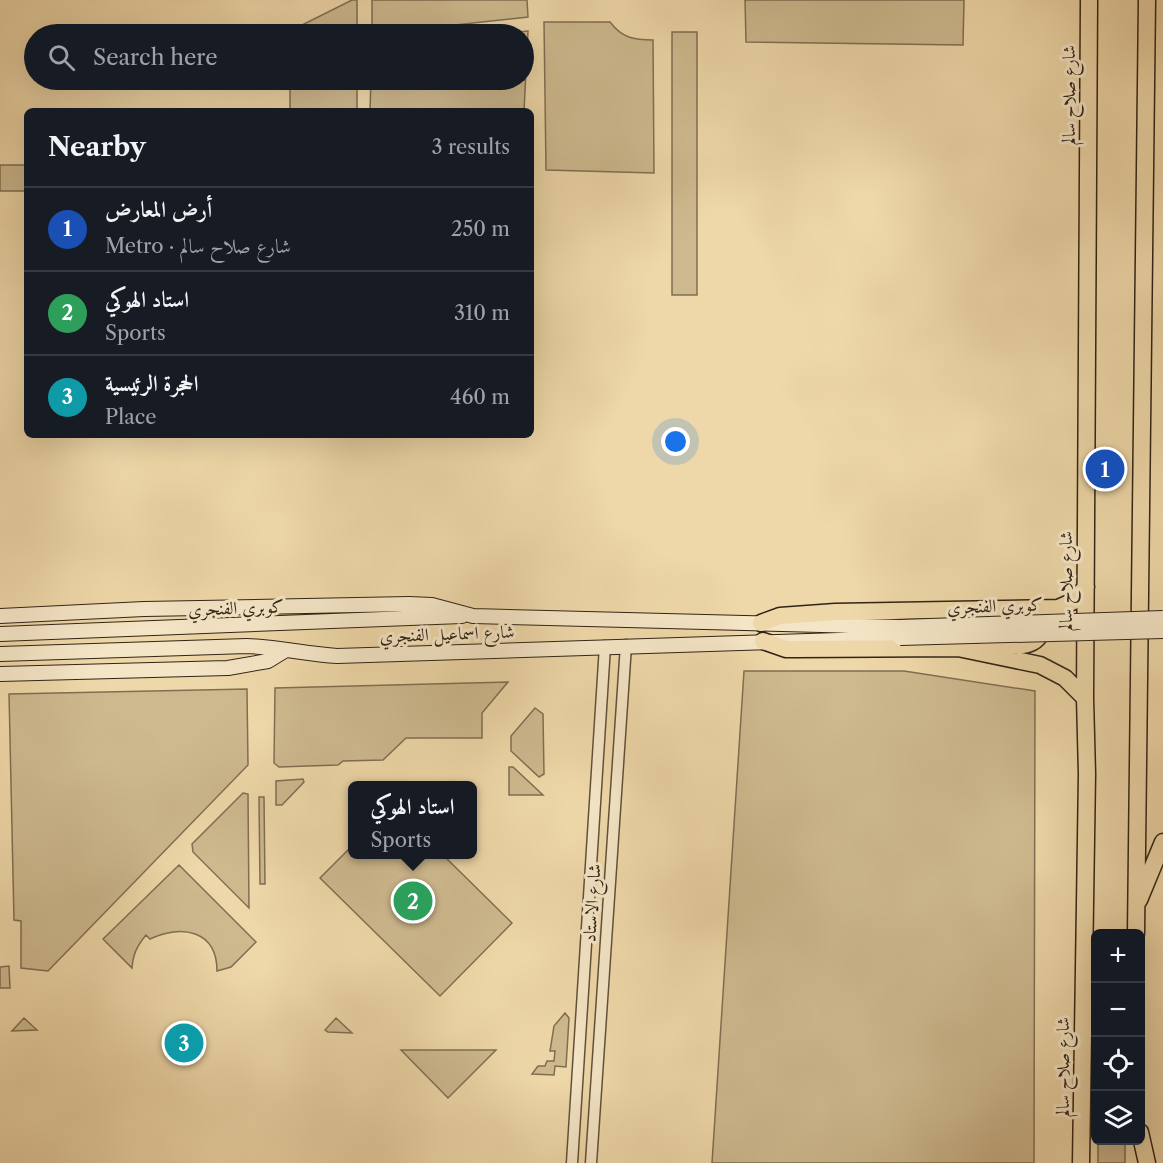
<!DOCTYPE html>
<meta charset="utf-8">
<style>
:root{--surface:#171b24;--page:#20242c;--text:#f1f3f6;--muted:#9ea1a6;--line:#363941;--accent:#b45309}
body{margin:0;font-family:"Libre Caslon Text",Amiri,serif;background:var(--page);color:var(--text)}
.controls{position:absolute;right:18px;bottom:18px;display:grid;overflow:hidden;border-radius:9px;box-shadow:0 6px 24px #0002}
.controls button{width:54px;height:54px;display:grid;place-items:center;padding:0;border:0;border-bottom:2px solid var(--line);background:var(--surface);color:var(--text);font:30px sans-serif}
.you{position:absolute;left:676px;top:442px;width:21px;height:21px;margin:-15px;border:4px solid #fff;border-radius:50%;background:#1a73e8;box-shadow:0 0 0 9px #1a73e833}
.badge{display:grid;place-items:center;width:39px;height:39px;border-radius:50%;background:var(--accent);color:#fff;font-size:20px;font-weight:700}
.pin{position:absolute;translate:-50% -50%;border:3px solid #fff;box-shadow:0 2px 6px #0006}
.popup{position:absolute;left:348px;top:781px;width:129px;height:78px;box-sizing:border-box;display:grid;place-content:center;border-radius:9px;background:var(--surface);filter:drop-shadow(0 2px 4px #0005);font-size:20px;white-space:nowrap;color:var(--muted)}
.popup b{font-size:22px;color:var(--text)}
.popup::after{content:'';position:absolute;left:50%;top:100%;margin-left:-12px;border:12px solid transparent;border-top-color:var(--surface)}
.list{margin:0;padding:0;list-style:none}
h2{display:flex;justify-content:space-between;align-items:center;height:78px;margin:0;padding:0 24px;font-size:26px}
h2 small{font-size:20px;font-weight:400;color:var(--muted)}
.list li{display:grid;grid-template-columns:39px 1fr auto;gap:18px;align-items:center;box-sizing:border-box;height:84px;padding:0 24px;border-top:2px solid var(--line)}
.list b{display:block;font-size:22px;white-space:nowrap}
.list p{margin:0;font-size:20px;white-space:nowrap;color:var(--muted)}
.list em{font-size:20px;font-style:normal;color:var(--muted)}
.icon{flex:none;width:33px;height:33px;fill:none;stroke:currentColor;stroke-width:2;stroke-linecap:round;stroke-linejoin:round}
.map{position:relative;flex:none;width:1163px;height:1163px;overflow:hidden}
.search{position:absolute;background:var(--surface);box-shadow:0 6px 24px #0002;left:24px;top:24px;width:510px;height:66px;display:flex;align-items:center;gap:15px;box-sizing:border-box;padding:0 21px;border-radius:33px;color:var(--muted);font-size:22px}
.panel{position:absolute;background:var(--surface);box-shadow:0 6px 24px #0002;left:24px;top:108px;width:510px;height:330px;border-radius:9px}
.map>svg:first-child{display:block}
.green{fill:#ceb98f;stroke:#806e52;stroke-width:1.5}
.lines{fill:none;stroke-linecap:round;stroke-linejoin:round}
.minor-casing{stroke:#60513a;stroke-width:13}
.secondary-casing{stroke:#312416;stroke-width:16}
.trunk-casing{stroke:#312416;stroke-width:19}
.minor{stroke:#f4e5c6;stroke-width:10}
.secondary{stroke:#f4e5c6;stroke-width:14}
.trunk{stroke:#eed7a8;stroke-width:16}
.secondary-bridge-casing{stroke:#312416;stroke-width:16;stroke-linecap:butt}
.secondary-bridge{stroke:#f4e5c6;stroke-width:14}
.labels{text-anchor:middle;stroke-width:6;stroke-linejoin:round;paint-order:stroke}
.street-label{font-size:18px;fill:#312416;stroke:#f4e5c6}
</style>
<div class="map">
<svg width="1163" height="1163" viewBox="0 0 1163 1163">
<rect width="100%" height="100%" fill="#eed7a8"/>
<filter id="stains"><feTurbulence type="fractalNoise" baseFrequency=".00333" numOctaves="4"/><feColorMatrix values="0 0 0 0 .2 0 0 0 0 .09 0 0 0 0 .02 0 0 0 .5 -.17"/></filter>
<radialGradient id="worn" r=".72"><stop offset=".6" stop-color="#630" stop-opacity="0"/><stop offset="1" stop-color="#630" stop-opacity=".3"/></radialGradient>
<path class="green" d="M352 0H357V34H290V31Z
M372 0H527L528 17 372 34Z
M745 0H964L963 45 746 42Z
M544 22H610C622 38 634 40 653 40L654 173 546 170Z
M528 31 524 111H370L371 80H524V34H499Z
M672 32H697V295H672Z
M290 80H357V111H290Z
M0 165H27V191H0Z
M744 671H904L1035 691 1034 1163H712Z
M508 682 482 713V738H406L383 760 343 761 338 765 279 767 274 763 275 688Z
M247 689 248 765 48 971 21 968V921L14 920 9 694Z
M535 708 543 714 544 774 539 777 511 751V736Z
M509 767H513L543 795H509Z
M303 779 304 782 282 805H276V781Z
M243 793 248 794 249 908 193 852 192 844Z
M259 797H264L265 884H260Z
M353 845V854L443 855 512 923 440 996 320 878Z
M179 865 256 942 231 967 217 971C217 930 181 924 150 939L146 935C137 946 133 954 132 968L103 939Z
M9 966 10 988H0V967Z
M565 1013 569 1018 566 1067 555 1066 554 1075 532 1074 538 1066H545L547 1061H554L555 1051H550L554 1026Z
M24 1018 37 1030 12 1031Z
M336 1018 352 1033 328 1032 325 1030Z
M401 1050H496L448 1098Z
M1098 1141H1125V1163H1098Z"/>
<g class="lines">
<g class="minor-casing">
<path id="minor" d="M572 1163 605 646
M591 1163 626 645"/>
</g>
<g class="secondary-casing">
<path id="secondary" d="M0 616 144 609 409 604 432 605 473 616 900 627
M0 634 462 616
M0 654 247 646C277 647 307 654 337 656L900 638
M0 674 228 668 268 661 286 650"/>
</g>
<g class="trunk-casing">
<path id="trunk" d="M761 623 780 616 835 612 1058 608 1074 601 1086 587
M763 641 786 649H796L958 648 1040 665 1065 678 1085 698
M986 646C1008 645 1044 653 1042 621
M1139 900 1163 842
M1136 934 1147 0
M1140 1132 1147 1163
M1081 1163 1087 774 1085 698 1089 0"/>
</g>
<use href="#minor" class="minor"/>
<use href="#secondary" class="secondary"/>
<use href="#trunk" class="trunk"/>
<g class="secondary-bridge-casing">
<path id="secondary-bridge" d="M900 627 1163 618
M900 638 1163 631"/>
</g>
<use href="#secondary-bridge" class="secondary-bridge"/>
</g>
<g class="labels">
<g class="street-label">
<text transform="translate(1069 95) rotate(-90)" y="6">شارع صلاح سالم</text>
<text transform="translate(1066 581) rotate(-90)" y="6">شارع صلاح سالم</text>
<text transform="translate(995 606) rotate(-2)" y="6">كوبري الفنجري</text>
<text transform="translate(236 608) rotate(-2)" y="6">كوبري الفنجري</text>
<text transform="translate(447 634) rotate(-2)" y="6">شارع اسماعيل الفنجري</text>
<text transform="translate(592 903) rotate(-86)" y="6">شارع الاستاد</text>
<text transform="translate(1063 1067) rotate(-90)" y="6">شارع صلاح سالم</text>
</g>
</g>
<rect width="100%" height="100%" filter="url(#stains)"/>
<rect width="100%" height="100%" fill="url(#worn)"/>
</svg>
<div class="controls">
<button>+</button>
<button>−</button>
<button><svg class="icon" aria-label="locate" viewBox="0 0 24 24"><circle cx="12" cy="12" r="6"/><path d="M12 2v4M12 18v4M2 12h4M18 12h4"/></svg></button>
<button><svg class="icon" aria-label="layers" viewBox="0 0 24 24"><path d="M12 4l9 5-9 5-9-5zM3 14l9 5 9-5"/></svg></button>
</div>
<div class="you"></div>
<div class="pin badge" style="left:1105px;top:469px;background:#1a4fb4">1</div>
<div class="pin badge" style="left:413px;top:901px;background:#2e9e5b">2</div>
<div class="popup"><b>استاد الهوكي</b>Sports</div>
<div class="pin badge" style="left:184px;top:1043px;background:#0f9aa8">3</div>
<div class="search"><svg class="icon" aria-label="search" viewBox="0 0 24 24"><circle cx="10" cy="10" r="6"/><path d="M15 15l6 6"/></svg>Search here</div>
<section class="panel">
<h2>Nearby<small>3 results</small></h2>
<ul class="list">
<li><span class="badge" style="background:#1a4fb4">1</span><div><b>أرض المعارض</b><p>Metro · شارع صلاح سالم</p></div><em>250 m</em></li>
<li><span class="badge" style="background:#2e9e5b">2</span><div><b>استاد الهوكي</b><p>Sports</p></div><em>310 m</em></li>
<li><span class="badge" style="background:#0f9aa8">3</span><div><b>الحجرة الرئيسية</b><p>Place</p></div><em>460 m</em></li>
</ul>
</section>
</div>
